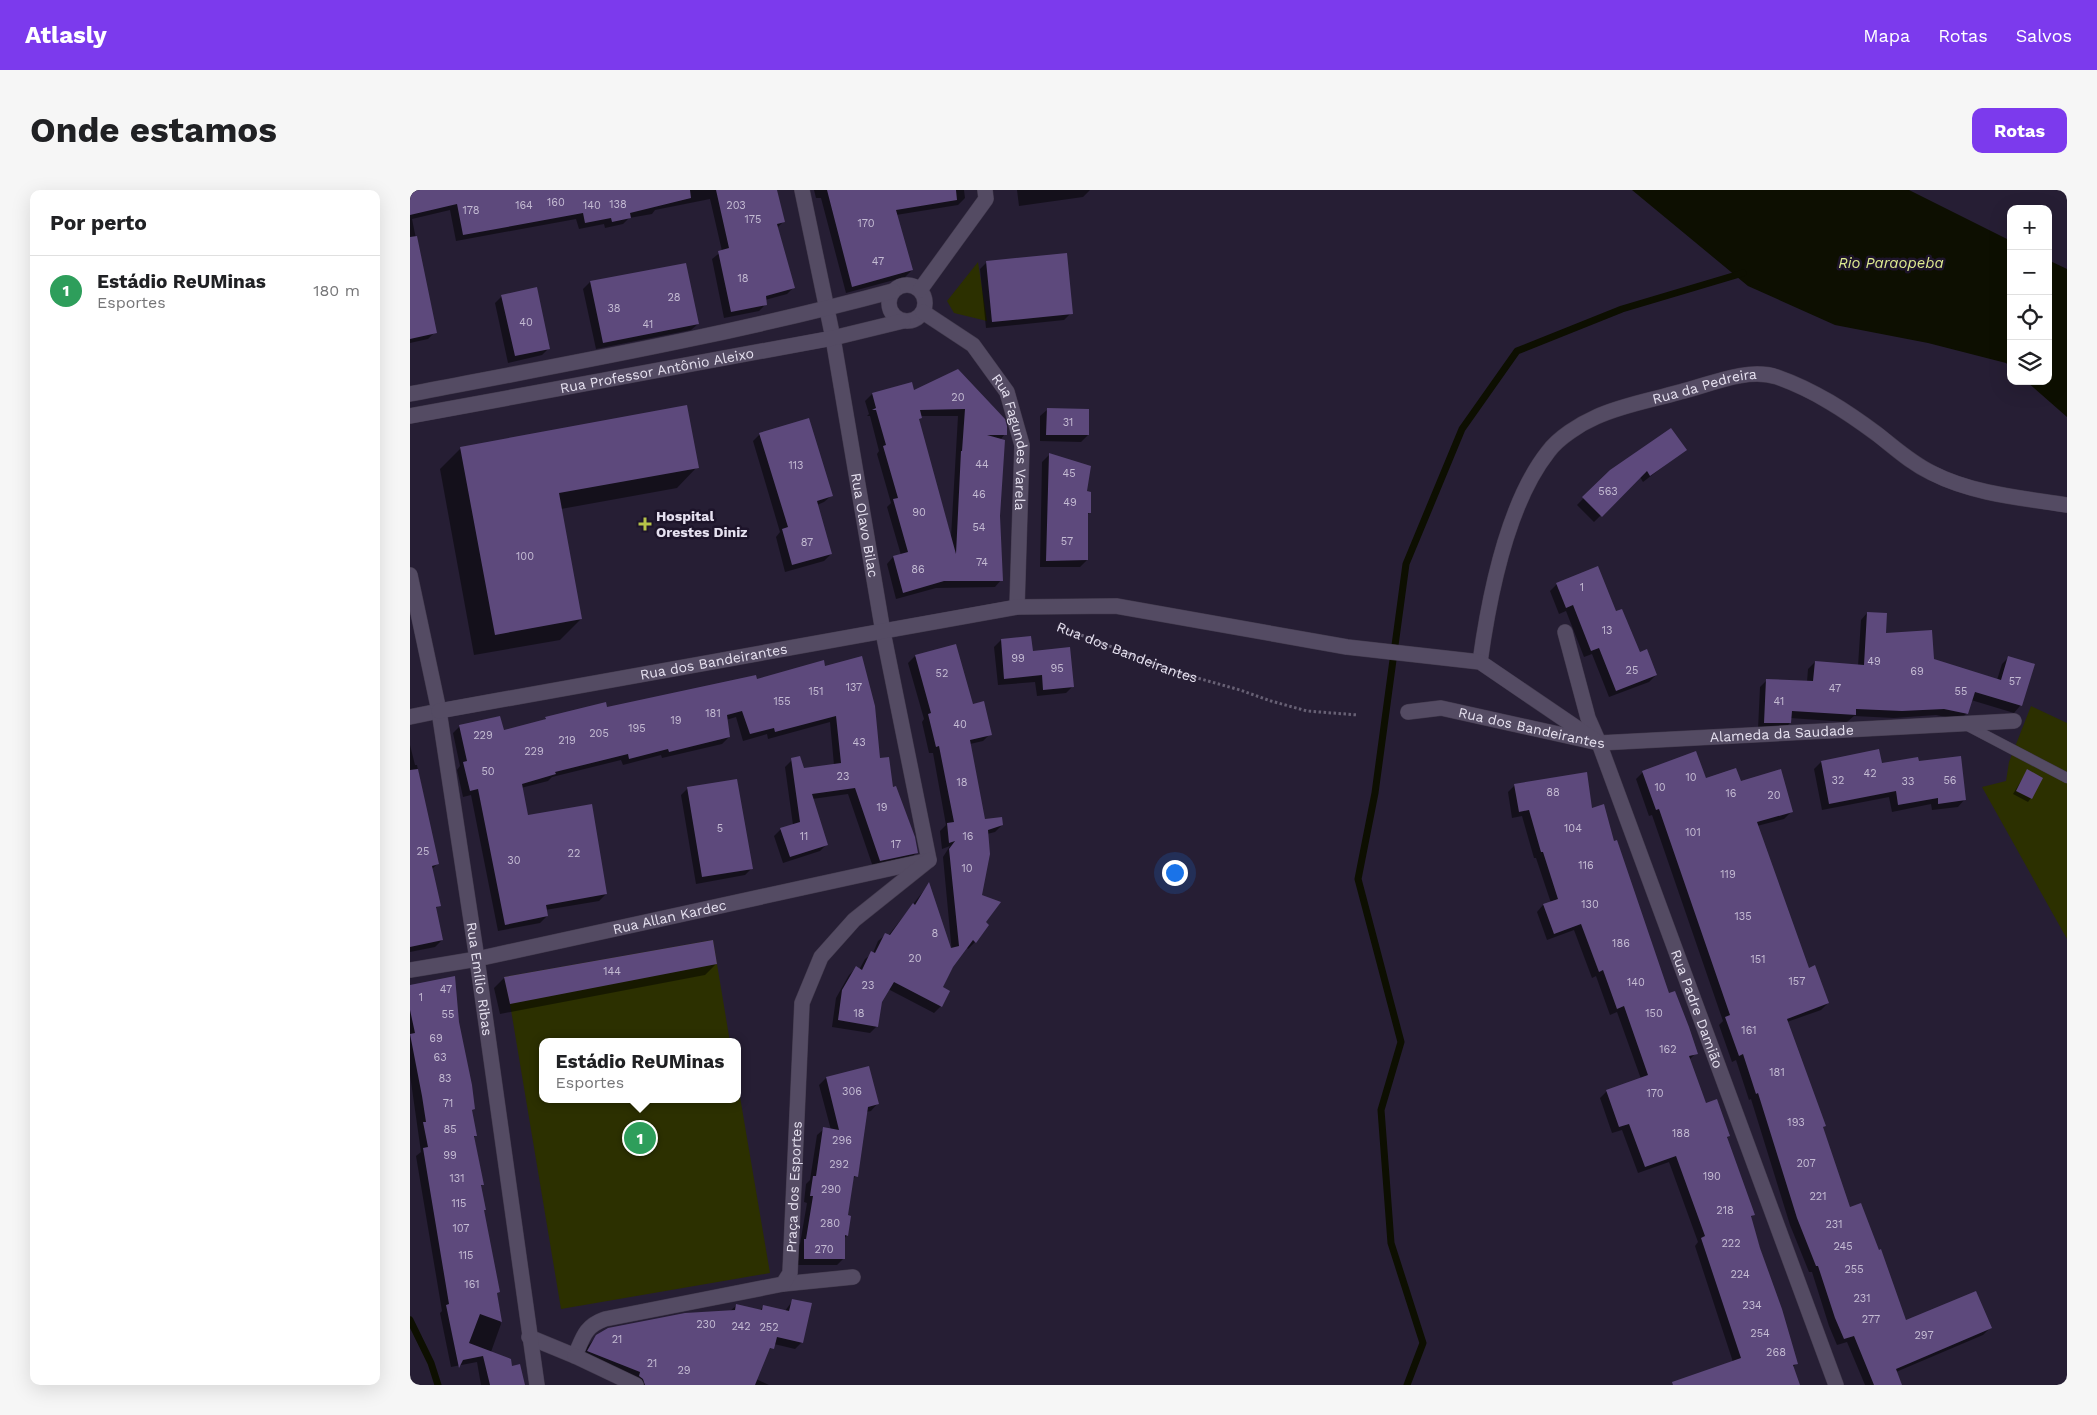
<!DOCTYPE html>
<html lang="pt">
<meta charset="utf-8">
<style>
:root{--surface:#fff;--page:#f6f6f6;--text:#202124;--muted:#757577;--line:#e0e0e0;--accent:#7c3aed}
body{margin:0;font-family:"Work Sans",sans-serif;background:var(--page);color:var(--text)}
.controls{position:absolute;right:15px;top:15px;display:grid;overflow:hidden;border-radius:10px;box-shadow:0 5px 20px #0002}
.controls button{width:45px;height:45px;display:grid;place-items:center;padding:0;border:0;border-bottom:1px solid var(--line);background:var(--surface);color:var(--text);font:25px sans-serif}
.you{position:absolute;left:764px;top:682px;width:18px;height:18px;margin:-12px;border:4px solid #fff;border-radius:50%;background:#1a73e8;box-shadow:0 0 0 8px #1a73e833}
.badge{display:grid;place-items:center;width:32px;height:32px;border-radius:50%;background:var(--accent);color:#fff;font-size:16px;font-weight:700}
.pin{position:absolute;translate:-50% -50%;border:2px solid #fff;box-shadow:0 1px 5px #0006}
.popup{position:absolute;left:129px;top:848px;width:202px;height:65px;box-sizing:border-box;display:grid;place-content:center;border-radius:10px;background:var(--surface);filter:drop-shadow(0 1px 4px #0005);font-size:16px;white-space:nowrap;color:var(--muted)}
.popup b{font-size:19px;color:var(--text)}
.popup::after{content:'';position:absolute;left:50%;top:100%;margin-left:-10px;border:10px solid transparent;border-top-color:var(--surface)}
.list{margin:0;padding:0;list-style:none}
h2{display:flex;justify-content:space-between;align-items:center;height:65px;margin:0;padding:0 20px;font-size:21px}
h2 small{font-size:16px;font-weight:400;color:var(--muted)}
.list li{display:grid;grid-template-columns:32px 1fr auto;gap:15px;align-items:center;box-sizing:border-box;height:70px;padding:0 20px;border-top:1px solid var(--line)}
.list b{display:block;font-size:19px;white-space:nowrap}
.list p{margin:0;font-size:16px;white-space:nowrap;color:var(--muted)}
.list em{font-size:16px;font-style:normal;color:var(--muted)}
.icon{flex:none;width:28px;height:28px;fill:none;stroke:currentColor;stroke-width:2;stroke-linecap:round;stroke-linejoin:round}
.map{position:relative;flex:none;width:1657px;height:1195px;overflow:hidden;border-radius:10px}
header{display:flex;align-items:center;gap:30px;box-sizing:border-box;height:70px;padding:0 25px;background:var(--accent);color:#fff}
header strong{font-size:24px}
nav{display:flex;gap:28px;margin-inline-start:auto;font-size:18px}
.intro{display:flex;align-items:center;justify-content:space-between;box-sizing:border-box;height:120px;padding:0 30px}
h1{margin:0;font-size:35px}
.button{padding:12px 22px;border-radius:10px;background:var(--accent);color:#fff;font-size:18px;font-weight:700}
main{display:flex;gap:30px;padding:0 30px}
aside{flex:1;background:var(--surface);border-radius:10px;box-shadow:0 5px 20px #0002}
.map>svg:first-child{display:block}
.green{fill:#2c3000}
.water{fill:#0d0f01}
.shadow{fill:#0007;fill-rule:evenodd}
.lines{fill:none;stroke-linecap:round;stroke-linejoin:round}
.stream{stroke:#0d0f01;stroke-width:7}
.building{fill:#5d497c;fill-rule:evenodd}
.service-casing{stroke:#433b4e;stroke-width:11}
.minor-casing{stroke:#433b4e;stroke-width:16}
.tertiary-casing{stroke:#433b4e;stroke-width:16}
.path{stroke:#676074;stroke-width:3;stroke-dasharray:2.5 2.5;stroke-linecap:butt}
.service{stroke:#544b63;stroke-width:10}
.minor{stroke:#544b63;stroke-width:15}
.tertiary{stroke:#544b63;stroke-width:15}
.poi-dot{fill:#b5c249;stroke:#1d142a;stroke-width:2}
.labels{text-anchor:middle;stroke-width:5;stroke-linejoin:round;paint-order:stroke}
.number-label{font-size:11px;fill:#c4bbd3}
.street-label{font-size:14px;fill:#e6e1f0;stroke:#1d142a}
.poi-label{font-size:14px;font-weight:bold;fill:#e6e1f0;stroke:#1d142a;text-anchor:start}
.water-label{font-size:15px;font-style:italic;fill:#dfeb91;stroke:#1d142a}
</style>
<header>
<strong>Atlasly</strong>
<nav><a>Mapa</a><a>Rotas</a><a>Salvos</a></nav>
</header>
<div class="intro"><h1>Onde estamos</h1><a class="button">Rotas</a></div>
<main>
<aside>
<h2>Por perto<small></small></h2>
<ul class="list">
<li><span class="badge" style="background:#2e9e5b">1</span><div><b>Estádio ReUMinas</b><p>Esportes</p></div><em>180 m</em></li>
</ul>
</aside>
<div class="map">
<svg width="1657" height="1195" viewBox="0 0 1657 1195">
<rect width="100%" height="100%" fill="#261e34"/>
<path class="green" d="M568 72 577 131 544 123 537 111Z
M1621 516 1657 533V749L1572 597 1596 591 1599 572Z
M303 750 320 852H132V909H328V895L360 1083 151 1119 100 814 94 787Z"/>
<path class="water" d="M1222 0H1499L1601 51V178L1596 173 1518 153 1425 135 1338 96Z
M1638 70 1657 79V227L1616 191H1638Z"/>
<path class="shadow" d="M0 0H366L373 32 367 38 384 97 377 104 355 110 356 114 349 121 314 128 302 69 312 61 300 9 245 20 242 24 219 28 213 34 195 38 194 34 169 39 166 29 46 51 40 20 2 29 25 142 18 149 0 153Z
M404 0H554L555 8 548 15 486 25 502 80 495 87 436 103 411 8H406Z
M607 0H680L673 7 609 16Z
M577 72 661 123 654 130 576 138 570 79Z
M275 74 288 134 281 140 186 159 173 99 180 92Z
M92 106 139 158 132 165 98 173 85 113Z
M548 181 595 244 590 250 588 326 591 390 585 397 526 398 486 409 477 374 483 367 491 365 477 317 481 313 467 264 469 261 460 226H457L459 224 455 211 462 204 503 202ZM510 226H548L541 347 508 230Z
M637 220 678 245 671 252 630 251V226Z
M350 244 421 306 414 312 407 315 421 364 414 371 375 382 366 347 370 342 343 251Z
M51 258 287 277 267 298 151 319 171 429 150 450 64 465 30 279Z
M1275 260 1233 292 1230 287 1184 332 1167 315 1200 281Z
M639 265 676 302 680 322 677 325V370L670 377H630L632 272Z
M1147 394 1205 423 1229 464 1246 485 1239 492 1199 507 1182 464 1174 467 1156 421 1149 424 1140 401Z
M1457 423 1474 444 1522 470 1587 490 1592 474 1599 467 1623 475 1610 516 1604 523 1561 510 1557 523 1550 530 1526 525 1484 528 1444 526 1437 532 1380 528V533L1373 540 1348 539 1350 497 1357 490 1397 492 1398 479 1405 472 1448 476 1451 430Z
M591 450 622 462 663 496 656 503 627 506 625 492 588 495 584 457Z
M505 466 562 515 580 544 573 551 560 554 574 630 592 635 585 642 577 644 570 706 574 733 565 752 558 759 556 757 542 776 532 798 531 816 524 823 478 799 471 812 467 836 460 843 422 837 426 808 439 785 446 778 449 780 455 769 463 763 468 751 475 745 478 746 519 694 542 763 533 667 540 656 532 659 530 641 536 635 523 563H519L512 532 514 529 498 473Z
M414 477 469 569 507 662 500 669 463 677 438 604 402 609 417 654 410 661 373 673 364 646 371 639 383 635 375 577 382 570 393 579 424 575 420 532 358 549 357 544 333 551 326 527 316 530 319 547 312 554 252 568 251 565 213 575 211 570 142 587 138 591 111 598 117 626 196 704 189 711 135 720 137 726 130 733 88 741 61 605 53 607 47 580 50 576 43 543 50 536 93 542 132 532 136 528 197 518Z
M0 555 5 575H7L27 674 21 680 29 715 25 719 32 750 25 757 0 762Z
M1411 572 1471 575 1508 573 1554 610 1548 617 1522 620 1521 614 1482 622 1479 607 1412 620 1404 579Z
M1617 581 1621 608 1618 612 1603 604Z
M1233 582 1330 592 1381 622 1374 629 1347 636 1398 779 1418 813 1411 820 1377 832 1414 936 1412 938 1439 1019 1495 1132 1580 1138 1573 1145 1486 1182 1491 1195H1455L1437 1152 1427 1155 1419 1136 1402 1082H1399L1380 1035 1341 909 1339 910 1326 870 1322 872 1309 835 1313 831 1242 625 1239 626 1226 589Z
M1105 595 1181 619 1204 653 1258 805 1286 863 1279 870 1296 915 1319 946 1316 949 1343 1025 1340 1028 1387 1173 1383 1177 1389 1195H1281L1323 1172 1285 1056 1288 1052 1259 972 1228 983 1212 940 1202 943 1190 908 1197 901 1231 889 1207 822 1200 825 1186 786 1182 788 1164 740 1137 750 1127 722 1133 715 1141 713 1126 668H1124L1112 626 1102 628 1098 602Z
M278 598 342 678 335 685 286 694 271 605Z
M306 774 295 785 90 824 84 798 94 788Z
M0 796 48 832 64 919 61 921 66 945 64 948 73 994 70 997 73 1021 91 1134 81 1162 101 1178 113 1195H71L67 1172 41 1177 30 1123 32 1121 6 966 11 962 0 885Z
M458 878 467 914 461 921 456 922 446 986 442 990 437 1027V1045L434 1049V1068L427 1075H387V1057L390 1054 397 1013 394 1012 396 994 400 990 407 945 414 939 421 940 409 895 416 888Z
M383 1110 392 1152 385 1159 364 1154 355 1165 346 1189 359 1195H225L171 1168 177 1157 184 1149 320 1121 327 1115 350 1120 354 1116 375 1121Z"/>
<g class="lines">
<path class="stream" d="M0 1130 21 1173 28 1195
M997 1195 1013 1153 981 1053 971 920 991 852 948 689 965 603 996 374 1052 239 1107 161 1212 119 1333 83"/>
</g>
<path class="building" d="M0 0H280L281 8 220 23 221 28 202 32 201 28 175 33 173 23 53 45 47 14 0 25Z
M306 0H367L375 32 367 34 385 98 356 106 357 115 321 122 308 61 319 58Z
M417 0H546L547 10 486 20 503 80 442 97Z
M7 46 27 143 0 149V47Z
M657 63 663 124 582 132 576 71Z
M276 73 289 134 193 153 180 91Z
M127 97 140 159 105 166 91 105Z
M548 179 595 229 597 236V245H577L595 250 590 326 593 391H534L493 403 483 366 498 362 483 309 488 308 473 256 476 255 466 220H462L466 218 462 203 502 192 504 200ZM555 219 552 261H551L546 364 509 229 512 228 510 220Z
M277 215 289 278 149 303 172 429 85 445 50 257Z
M637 218 679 219V245H636Z
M399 228 423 306 407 311 422 364 382 375 372 339 378 337 349 243Z
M1261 238 1277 260 1240 286 1237 281 1192 327 1172 307 1200 280Z
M639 263 681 276 677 301 681 302V323H678V370L636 371Z
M1188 376 1206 421 1212 419 1230 462 1237 459 1247 485 1206 501 1189 458 1181 461 1163 415 1156 418 1146 393Z
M1457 422 1477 423 1476 443 1522 440 1524 469 1591 490 1598 466 1625 474 1612 516 1565 502 1558 524 1534 519 1492 521 1446 519V525L1382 521 1381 533H1354L1356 489 1403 491 1405 471 1454 475Z
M621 446 623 461 660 457 664 497 633 500 632 485 594 489 591 449Z
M546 454 563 514 574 511 582 545 560 550 575 629 592 627 593 635 578 640 580 664 572 705 591 712 576 732 579 735 566 753 563 750 543 777 533 797 540 801 532 817 484 792 472 812 468 837 428 830 432 800 446 776 452 780 461 761 465 763 475 743 480 745 503 713 505 715 519 692 541 758 549 756 539 659 545 651 539 653 537 633 544 632 529 556 526 557 518 524 521 523 505 465Z
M452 466 465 516 470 568 479 567 483 597 486 596 505 647 508 663 470 671 445 598 402 604 418 655 380 667 370 638 390 632 381 568 390 566 394 578 431 573 426 526 365 542 364 538 340 544 332 521 317 525 320 547 259 562 258 559 219 569 218 564 145 582 146 584 112 594 118 625 182 614 197 704 136 715 138 726 95 735 68 599 60 601 53 572 57 571 49 535 90 526 94 540 136 529 135 527 196 512 197 517 346 485 347 489 414 470 415 476Z
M1469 559 1472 573 1508 567 1509 571 1551 566 1556 610 1528 614V608L1488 615 1486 601 1419 614 1411 571Z
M1286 561 1296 588 1326 578 1331 591 1371 579 1383 622 1347 632 1399 778 1405 775 1419 813 1377 829 1416 936 1413 937 1440 1017 1451 1013 1469 1060 1471 1059 1496 1130 1566 1101 1582 1138 1486 1179 1492 1195H1464L1444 1146 1434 1149 1425 1128 1408 1076H1406L1387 1028 1348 903 1346 904 1333 864 1329 866 1315 827 1320 825 1249 619 1246 620 1232 581Z
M8 579 29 674 22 676 31 716 26 717 33 750 0 757V580Z
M1617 579 1633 588 1622 609 1606 601Z
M1177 582 1182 618 1194 614 1204 651 1207 650 1259 803 1265 801 1279 837 1288 864 1279 866 1296 913 1307 909 1320 946 1317 947 1345 1025 1341 1026 1350 1058 1372 1119 1388 1174 1383 1175 1390 1195H1263L1262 1192 1331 1168 1291 1048 1295 1046 1266 966 1235 977 1219 934 1209 937 1196 900 1238 885 1214 816 1207 819 1193 780 1189 782 1171 734 1144 744 1133 714 1148 709 1133 662H1131L1119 620 1109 622 1104 594Z
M327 589 343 679 292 687 277 597Z
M303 750 307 774 100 814 94 787Z
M45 786 49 832 62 895 65 919 62 920 67 946H64L74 995H71L76 1020H74L90 1102 87 1103 92 1132 70 1124 59 1153 101 1169 102 1176 110 1174 115 1195H80L73 1166 53 1170 49 1178 36 1115 39 1114 13 958 18 957 13 932H16L12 906 0 844 5 843 0 820V795Z
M459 876 469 914 458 917 448 987 444 986 438 1025 441 1026 438 1046 435 1045V1069H394V1049H396L403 1006H400L403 986H406L413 937 429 940 416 887Z
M382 1109 402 1113 393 1153 367 1147 364 1159 360 1158 345 1195H235L233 1189 229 1186 230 1182 177 1161 186 1145 198 1138 275 1123 325 1120 326 1114 352 1120 353 1115 379 1121Z"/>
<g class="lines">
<g class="service-casing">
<path id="service" d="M1554 534 1657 588"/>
</g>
<g class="minor-casing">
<g id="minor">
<path id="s2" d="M392 0 423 148 473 442 519 670"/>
<circle cx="497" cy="113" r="18"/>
<path d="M510 100 576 9 575 0"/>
<path id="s3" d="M513 122 563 155 597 202 612 255 607 417"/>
<path d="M0 204C161 173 324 144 483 101"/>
<path id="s4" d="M0 226 423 148 493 131"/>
<path d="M1155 442 1178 528 1189 553"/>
<path id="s5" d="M1070 472C1079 407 1097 314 1138 262 1148 248 1170 234 1186 227 1212 215 1242 210 1270 202 1299 195 1337 177 1367 187 1404 200 1436 221 1467 244 1485 258 1501 273 1522 283 1563 304 1612 308 1657 315"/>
<path id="s6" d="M998 522 1031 518 1189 553 1604 531"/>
<path d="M0 527 29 521"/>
<path id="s7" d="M0 780 67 769 515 671"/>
<path d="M373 1094 443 1087"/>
<path id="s8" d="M119 1147 165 1166C173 1147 175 1136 195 1129L373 1094 380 1083 392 813 411 767 444 730 519 670"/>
<path d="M165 1166 226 1195"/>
</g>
</g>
<g class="tertiary-casing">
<g id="tertiary">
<path id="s9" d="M0 385 29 521 67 769 127 1195"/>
<path id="s10" d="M29 521 607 417 706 416 937 457 1070 472 1189 553 1426 1195"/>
</g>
</g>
<path class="path" id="s1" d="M648 436 766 482 830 500 861 511 897 521 948 525"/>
<use href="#service" class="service"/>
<use href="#minor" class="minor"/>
<use href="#tertiary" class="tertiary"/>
</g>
<path class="poi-dot" d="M232.5 326.5h5v5h5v5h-5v5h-5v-5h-5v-5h5z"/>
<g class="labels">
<g class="number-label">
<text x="146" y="16">160</text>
<text x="208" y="18">138</text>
<text x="114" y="19">164</text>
<text x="182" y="19">140</text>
<text x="326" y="19">203</text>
<text x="61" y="24">178</text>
<text x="343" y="33">175</text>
<text x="456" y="37">170</text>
<text x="468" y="75">47</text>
<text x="333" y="92">18</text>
<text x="264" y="111">28</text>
<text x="204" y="122">38</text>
<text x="116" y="136">40</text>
<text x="238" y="138">41</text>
<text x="548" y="211">20</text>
<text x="658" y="236">31</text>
<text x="572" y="278">44</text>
<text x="386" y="279">113</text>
<text x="659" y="287">45</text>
<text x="1198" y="305">563</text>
<text x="569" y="308">46</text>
<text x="660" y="316">49</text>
<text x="509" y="326">90</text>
<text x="569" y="341">54</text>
<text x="657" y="355">57</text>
<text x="397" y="356">87</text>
<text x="115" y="370">100</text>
<text x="572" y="376">74</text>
<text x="508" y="383">86</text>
<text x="1172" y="401">1</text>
<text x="1197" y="444">13</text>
<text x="608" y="472">99</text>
<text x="1464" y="475">49</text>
<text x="647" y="482">95</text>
<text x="1222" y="484">25</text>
<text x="1507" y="485">69</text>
<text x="532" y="487">52</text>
<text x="1605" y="495">57</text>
<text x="444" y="501">137</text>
<text x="1425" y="502">47</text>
<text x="406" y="505">151</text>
<text x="1551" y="505">55</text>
<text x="372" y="515">155</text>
<text x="1369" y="515">41</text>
<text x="303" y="527">181</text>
<text x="266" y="534">19</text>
<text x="550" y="538">40</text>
<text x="227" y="542">195</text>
<text x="189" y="547">205</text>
<text x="73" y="549">229</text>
<text x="157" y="554">219</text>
<text x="449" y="556">43</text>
<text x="124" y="565">229</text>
<text x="78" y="585">50</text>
<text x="1460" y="587">42</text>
<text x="433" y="590">23</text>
<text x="1281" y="591">10</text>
<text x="1428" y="594">32</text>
<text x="1540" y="594">56</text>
<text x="1498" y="595">33</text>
<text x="552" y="596">18</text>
<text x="1250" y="601">10</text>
<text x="1143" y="606">88</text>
<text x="1321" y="607">16</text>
<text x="1364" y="609">20</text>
<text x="472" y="621">19</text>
<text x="310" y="642">5</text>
<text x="1163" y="642">104</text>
<text x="1283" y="646">101</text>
<text x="394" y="650">11</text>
<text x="558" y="650">16</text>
<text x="486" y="658">17</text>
<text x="13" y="665">25</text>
<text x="164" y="667">22</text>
<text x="104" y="674">30</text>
<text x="1176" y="679">116</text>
<text x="557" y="682">10</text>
<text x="1318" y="688">119</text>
<text x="1180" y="718">130</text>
<text x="1333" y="730">135</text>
<text x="525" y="747">8</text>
<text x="1211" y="757">186</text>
<text x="505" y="772">20</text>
<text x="1348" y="773">151</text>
<text x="202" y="785">144</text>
<text x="1387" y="795">157</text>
<text x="1226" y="796">140</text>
<text x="458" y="799">23</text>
<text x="36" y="803">47</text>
<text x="11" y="811">1</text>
<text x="449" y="827">18</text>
<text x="1244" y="827">150</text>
<text x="38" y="828">55</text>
<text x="1339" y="844">161</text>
<text x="26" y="852">69</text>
<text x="1258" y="863">162</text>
<text x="30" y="871">63</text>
<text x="1367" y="886">181</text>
<text x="35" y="892">83</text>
<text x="442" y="905">306</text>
<text x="1245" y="907">170</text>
<text x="38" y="917">71</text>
<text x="1386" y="936">193</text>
<text x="40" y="943">85</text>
<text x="1271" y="947">188</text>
<text x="432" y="954">296</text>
<text x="40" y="969">99</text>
<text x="1396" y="977">207</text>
<text x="429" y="978">292</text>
<text x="1302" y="990">190</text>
<text x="47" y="992">131</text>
<text x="421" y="1003">290</text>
<text x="1408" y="1010">221</text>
<text x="49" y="1017">115</text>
<text x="1315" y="1024">218</text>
<text x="420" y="1037">280</text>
<text x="1424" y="1038">231</text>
<text x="51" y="1042">107</text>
<text x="1321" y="1057">222</text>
<text x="1433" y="1060">245</text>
<text x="414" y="1063">270</text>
<text x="56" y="1069">115</text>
<text x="1444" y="1083">255</text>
<text x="1330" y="1088">224</text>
<text x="62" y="1098">161</text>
<text x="1452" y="1112">231</text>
<text x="1342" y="1119">234</text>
<text x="1461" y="1133">277</text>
<text x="296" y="1138">230</text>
<text x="331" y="1140">242</text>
<text x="359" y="1141">252</text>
<text x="1350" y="1147">254</text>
<text x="1514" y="1149">297</text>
<text x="207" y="1153">21</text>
<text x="1366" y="1166">268</text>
<text x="242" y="1177">21</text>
<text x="274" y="1184">29</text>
</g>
<g class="street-label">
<text dy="5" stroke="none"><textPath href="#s4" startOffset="251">Rua Professor Antônio Aleixo</textPath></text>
<text dy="5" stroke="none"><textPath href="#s5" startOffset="396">Rua da Pedreira</textPath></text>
<text dy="5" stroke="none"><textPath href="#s3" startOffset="168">Rua Fagundes Varela</textPath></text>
<text dy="5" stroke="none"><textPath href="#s2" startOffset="341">Rua Olavo Bilac</textPath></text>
<text dy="5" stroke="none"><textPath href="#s1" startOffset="74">Rua dos Bandeirantes</textPath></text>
<text dy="5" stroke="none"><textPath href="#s10" startOffset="279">Rua dos Bandeirantes</textPath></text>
<text dy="5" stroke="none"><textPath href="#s6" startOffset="126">Rua dos Bandeirantes</textPath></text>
<text dy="5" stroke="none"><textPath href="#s6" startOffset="378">Alameda da Saudade</textPath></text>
<text dy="5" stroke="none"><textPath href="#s7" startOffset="265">Rua Allan Kardec</textPath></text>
<text dy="5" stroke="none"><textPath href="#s9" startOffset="410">Rua Emílio Ribas</textPath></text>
<text dy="5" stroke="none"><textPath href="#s10" startOffset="1482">Rua Padre Damião</textPath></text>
<text dy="5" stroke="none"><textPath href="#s8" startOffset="380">Praça dos Esportes</textPath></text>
</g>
<g class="poi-label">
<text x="246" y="331">Hospital<tspan x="246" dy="16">Orestes Diniz</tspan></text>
</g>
<g class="water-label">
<text x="1481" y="78">Rio Paraopeba</text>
</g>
</g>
</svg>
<div class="controls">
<button>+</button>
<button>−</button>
<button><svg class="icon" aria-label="locate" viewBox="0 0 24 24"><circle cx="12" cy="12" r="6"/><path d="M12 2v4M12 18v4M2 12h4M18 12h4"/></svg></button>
<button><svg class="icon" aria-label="layers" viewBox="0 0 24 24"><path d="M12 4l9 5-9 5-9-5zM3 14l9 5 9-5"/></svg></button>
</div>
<div class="you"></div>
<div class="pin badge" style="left:230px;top:948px;background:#2e9e5b">1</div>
<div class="popup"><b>Estádio ReUMinas</b>Esportes</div>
</div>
</main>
